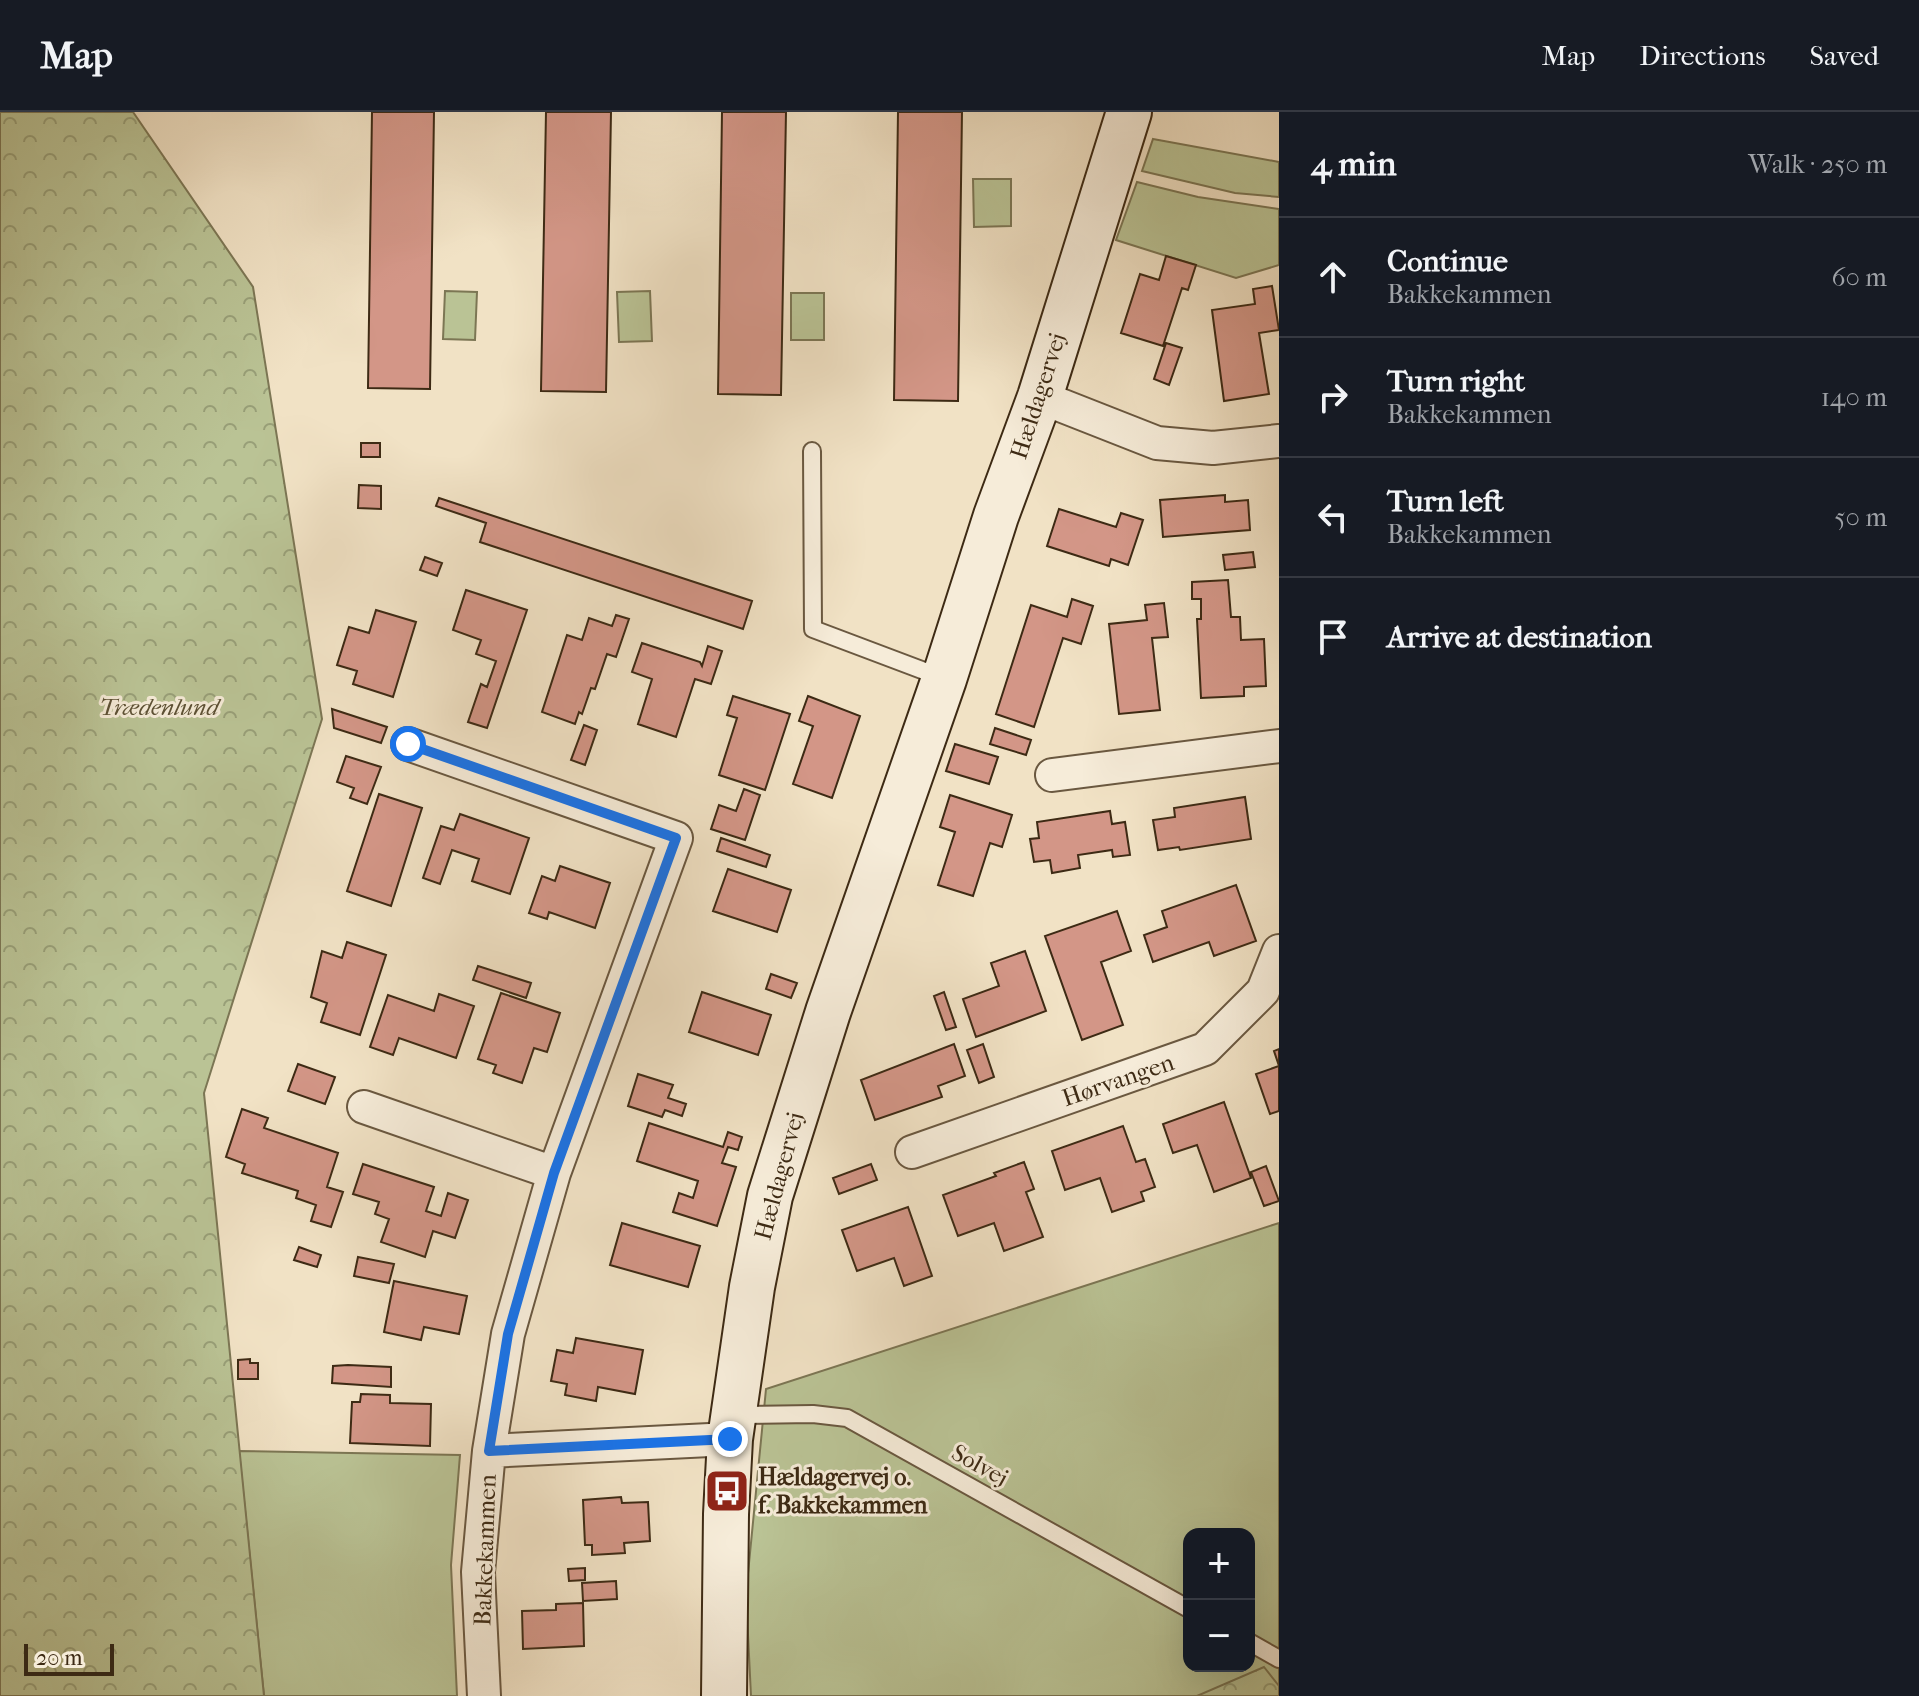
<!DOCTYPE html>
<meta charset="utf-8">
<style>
:root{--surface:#171b24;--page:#20242c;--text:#f1f3f6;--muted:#9ea1a6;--line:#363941}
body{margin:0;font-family:"IM FELL French Canon",serif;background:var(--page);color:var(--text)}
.controls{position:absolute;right:24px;bottom:24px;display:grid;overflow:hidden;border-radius:16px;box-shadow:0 8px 32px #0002}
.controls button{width:72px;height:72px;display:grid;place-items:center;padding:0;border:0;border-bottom:2px solid var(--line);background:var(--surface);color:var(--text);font:40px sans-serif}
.scale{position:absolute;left:24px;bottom:20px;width:90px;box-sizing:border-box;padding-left:8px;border:4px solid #3d2a14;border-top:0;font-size:22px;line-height:28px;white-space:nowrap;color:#3d2a14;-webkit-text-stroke:6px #f6ecd9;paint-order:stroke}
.stop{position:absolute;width:24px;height:24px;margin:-18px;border:6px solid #1a73e8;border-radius:50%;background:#fff}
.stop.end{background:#1a73e8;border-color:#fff;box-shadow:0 2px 8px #0008}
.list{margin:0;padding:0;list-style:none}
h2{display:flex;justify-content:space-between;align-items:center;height:104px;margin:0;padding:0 32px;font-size:34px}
h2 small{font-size:26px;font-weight:400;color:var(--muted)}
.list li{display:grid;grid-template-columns:52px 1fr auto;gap:24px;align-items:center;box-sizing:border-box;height:120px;padding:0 32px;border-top:2px solid var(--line)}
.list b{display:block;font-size:30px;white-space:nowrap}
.list p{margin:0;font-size:26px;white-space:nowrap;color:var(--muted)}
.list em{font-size:26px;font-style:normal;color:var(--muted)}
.icon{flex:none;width:44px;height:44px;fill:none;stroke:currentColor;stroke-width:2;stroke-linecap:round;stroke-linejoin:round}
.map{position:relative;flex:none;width:1279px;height:1584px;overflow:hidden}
header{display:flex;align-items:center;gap:48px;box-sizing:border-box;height:112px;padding:0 40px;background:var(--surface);border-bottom:2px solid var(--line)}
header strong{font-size:38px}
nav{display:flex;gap:44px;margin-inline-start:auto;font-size:28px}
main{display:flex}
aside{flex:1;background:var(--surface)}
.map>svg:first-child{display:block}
.green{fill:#bac395;stroke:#7c7654;stroke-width:2;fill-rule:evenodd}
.forest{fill:url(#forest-crowns);stroke:#7c7654;stroke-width:2}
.building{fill:#d39687;stroke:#3d2a14;stroke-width:2}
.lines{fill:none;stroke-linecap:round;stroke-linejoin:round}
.lane-casing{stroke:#6a5840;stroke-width:20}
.street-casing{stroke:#6a5840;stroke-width:36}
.secondary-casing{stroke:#3d2a14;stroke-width:48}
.lane{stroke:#f6ecd9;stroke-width:16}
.street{stroke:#f6ecd9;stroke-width:32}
.secondary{stroke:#f6ecd9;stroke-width:44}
.route{stroke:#1a73e8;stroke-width:10}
.labels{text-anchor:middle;stroke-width:6;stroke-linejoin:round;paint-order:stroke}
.street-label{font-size:24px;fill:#3d2a14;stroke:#f6ecd9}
.park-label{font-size:24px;font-style:italic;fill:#5c5034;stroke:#f6ecd9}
.poi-label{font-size:24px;font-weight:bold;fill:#3d2a14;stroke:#f6ecd9;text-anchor:start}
</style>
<header>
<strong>Map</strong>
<nav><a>Map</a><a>Directions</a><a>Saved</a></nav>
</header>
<main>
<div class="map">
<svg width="1279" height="1584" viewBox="0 0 1279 1584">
<defs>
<pattern id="forest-crowns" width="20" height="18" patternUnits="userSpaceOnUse" patternTransform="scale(2)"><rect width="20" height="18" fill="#bac395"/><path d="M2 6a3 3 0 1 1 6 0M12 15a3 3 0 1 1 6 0" fill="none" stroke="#989f78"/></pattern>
</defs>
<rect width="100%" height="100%" fill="#f1e2c5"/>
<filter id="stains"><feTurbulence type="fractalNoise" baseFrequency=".0025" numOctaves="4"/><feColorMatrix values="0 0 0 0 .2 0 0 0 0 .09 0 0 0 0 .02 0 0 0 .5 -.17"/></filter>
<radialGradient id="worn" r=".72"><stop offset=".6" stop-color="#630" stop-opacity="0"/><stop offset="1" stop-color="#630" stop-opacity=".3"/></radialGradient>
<path class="green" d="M1153 27 1279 50V85L1235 81 1142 59Z
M973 67H1011V114L974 115Z
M1137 70 1198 85 1279 97V153L1236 166 1116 128Z
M445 179 477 180 475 228 443 227Z
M650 179 652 229 619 230 617 180Z
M791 181H824V228H791Z
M1279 1111V1584H751L746 1482 766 1277ZM1189 1422H1249V1554H1189Z
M239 1339 460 1343 451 1453 457 1584H264Z"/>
<path class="forest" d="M0 0H133L253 175 322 607 204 981 264 1584H0Z
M1264 1555 1279 1574V1584H1197Z"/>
<path class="building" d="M372 0H434L430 277 368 276Z
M546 0H611L606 280 541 279Z
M722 0H786L781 283 718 282Z
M898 0H962L958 289 894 288Z
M1166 144 1196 153 1188 178 1182 176 1163 234 1121 221 1140 162 1159 168Z
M1272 174 1279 218 1259 221 1269 282 1224 289 1212 198 1255 192 1253 177Z
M1166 231 1182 236 1169 273 1154 267Z
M361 331H380V345H361Z
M359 373 381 374V397L358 396Z
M1225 383V390L1248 388 1250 418 1163 425 1160 388Z
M439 386 752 489 743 517 480 430 486 411 436 394Z
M1059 397 1116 415 1121 401 1143 408 1128 453 1111 447 1109 454 1047 434Z
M1253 440 1255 455 1225 458 1223 443Z
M425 445 442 451 437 464 420 458Z
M1228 468 1231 505H1240L1241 528 1264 527 1266 574 1244 575V584L1201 586 1197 507H1201V487H1192V470Z
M466 478 527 498 487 616 468 610 481 572 487 575 496 549 476 542 481 528 453 518Z
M1072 487 1093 494 1081 532 1063 526 1034 615 996 602 1031 493 1067 505Z
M1164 491 1168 525 1152 526 1160 598 1119 602 1109 512 1147 508 1145 493Z
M376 498 416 510 393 585 353 572 357 559 337 553 349 515 369 521Z
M616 503 629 507 616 545 607 542 595 577 591 576 582 602 579 600 575 612 542 600 567 523 582 528 589 506 612 514Z
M642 531 700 550 702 554 708 534 722 539 711 572 695 567 676 625 638 612 652 567 632 560Z
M733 584 790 602 765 678 719 663 737 606 727 603Z
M808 584 860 604 832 686 793 672 813 614 799 609Z
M332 597 387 615 381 631 334 616Z
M584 613 597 618 585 653 571 648Z
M995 616 1031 628 1026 643 990 632Z
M955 632 998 645 989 672 946 659Z
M346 644 381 655 367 692 350 686 354 676 337 670Z
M744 677 760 683 745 728 711 717 719 693 736 699Z
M379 682 422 696 391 794 347 779Z
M950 683 1012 703 1002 735 990 731 973 784 938 773 955 720 940 715Z
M1245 685 1251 727 1180 738 1179 735 1158 738 1153 708 1175 705 1174 696Z
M1110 699 1112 712 1125 710 1130 743 1113 745 1112 738 1078 743 1080 756 1052 761 1050 748 1034 750 1030 727 1039 726 1037 710Z
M460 702 529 726 510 782 472 769 479 747 452 738 440 772 423 766 441 714 454 718Z
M721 726 770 743 766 755 717 739Z
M560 754 610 771 595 816 549 800 547 807 529 801 542 764 555 769Z
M728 757 791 778 777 820 713 799Z
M1236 773 1256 829 1214 844 1209 830 1153 850 1144 823 1167 815 1162 799Z
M1117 799 1131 839 1101 850 1123 913 1082 928 1045 824Z
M347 830 386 843 360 923 321 910 327 891 311 885 322 839 342 846Z
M1025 839 1046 899 976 925 963 887 999 874 991 851Z
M478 854 531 871 526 886 473 868Z
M771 862 797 871 791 886 766 877Z
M702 880 771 903 758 943 689 920Z
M944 880 956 915 946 918 934 884Z
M501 881 560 901 547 940 534 936 522 971 493 961 496 953 478 947Z
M439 882 474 894 456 946 399 926 393 943 370 935 388 883 434 899Z
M954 932 965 964 938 974 942 985 875 1008 861 968Z
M983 932 994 965 979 971 967 938Z
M1279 937V999L1270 1002 1256 962 1279 954 1274 939Z
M298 952 335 965 325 992 288 979Z
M638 962 673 973 668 986 686 992 682 1004 665 998 662 1005 628 994Z
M1224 990 1251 1066 1214 1080 1197 1033 1173 1041 1163 1012Z
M242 997 268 1006 264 1016 338 1041 327 1075 343 1080 331 1115 311 1109 316 1093 296 1086 298 1079 242 1061 245 1052 226 1045Z
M649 1011 723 1035 728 1020 742 1025 738 1038 728 1035 722 1051 736 1055 717 1114 673 1100 679 1081 693 1086 698 1069 637 1049Z
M1123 1014 1136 1050 1145 1047 1155 1075 1141 1080 1144 1089 1112 1100 1100 1066 1065 1078 1052 1039Z
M1024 1050 1034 1077 1026 1080 1043 1125 1004 1139 994 1111 958 1124 943 1083 996 1064 994 1061Z
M363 1052 434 1075 426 1099 441 1104 448 1081 468 1088 455 1126 433 1119 425 1145 381 1130 389 1107 375 1102 379 1090 353 1082Z
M871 1052 877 1068 839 1082 833 1066Z
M1266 1054 1279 1089 1264 1094 1251 1060Z
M908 1095 932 1164 904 1174 894 1146 857 1159 842 1118Z
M622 1111 700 1134 688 1175 610 1153Z
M299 1135 321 1143 317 1155 294 1148Z
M358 1145 394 1152 389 1171 354 1164Z
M394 1169 467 1184 459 1222 424 1215 421 1228 384 1220Z
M576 1226 643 1238 635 1282 598 1275 596 1289 565 1283 567 1272 551 1269 557 1238 573 1241Z
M250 1247V1251H258V1267H238V1248Z
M348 1253 391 1255V1275L332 1271 333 1254Z
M361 1282 390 1283V1291L431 1292 430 1334 350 1331 352 1290H360Z
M621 1385 622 1391 648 1390 650 1429 624 1431 625 1441 592 1443V1433H585L583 1388Z
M585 1456V1468L569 1469 568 1457Z
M616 1469 617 1487 583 1489 582 1471Z
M583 1491 584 1534 523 1537 522 1499 556 1498V1492Z"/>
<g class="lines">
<g class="lane-casing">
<path id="lane" d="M812 339 813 517 943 566
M735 1303 813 1302 847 1306 1189 1497
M1249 1530 1279 1547"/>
</g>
<g class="street-casing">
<path id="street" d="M1040 285 1157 331 1213 336 1279 329
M408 632 676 726 554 1061 508 1222 489 1339 478 1460 484 1584
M1052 663 1279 634
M364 995 554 1061
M912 1040 1205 937 1263 879 1279 839
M489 1339 730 1327"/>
</g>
<g class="secondary-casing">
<path id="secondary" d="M724 1584 726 1402 730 1327 752 1175 770 1084 828 900 944 567 996 404 1040 285 1129 0"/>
</g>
<use href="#lane" class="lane"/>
<use href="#street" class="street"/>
<use href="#secondary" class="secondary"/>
</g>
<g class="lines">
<path class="route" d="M408 632 676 726 554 1061 508 1222 489 1339 730 1327"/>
</g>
<defs>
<g id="bus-square" transform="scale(2.3)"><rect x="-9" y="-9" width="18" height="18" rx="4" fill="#8f2418" stroke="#f6ecd9"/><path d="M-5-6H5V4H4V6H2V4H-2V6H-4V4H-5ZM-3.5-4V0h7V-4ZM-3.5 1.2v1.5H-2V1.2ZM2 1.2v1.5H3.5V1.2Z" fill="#fff"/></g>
</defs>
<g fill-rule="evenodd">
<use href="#bus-square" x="727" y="1379"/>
</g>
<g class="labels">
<g class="street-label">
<text transform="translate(1038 284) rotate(-72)" y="8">Hældagervej</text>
<text transform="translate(1118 968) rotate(-19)" y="8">Hørvangen</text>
<text transform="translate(779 1064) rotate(-75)" y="8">Hældagervej</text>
<text transform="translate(980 1353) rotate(29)" y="8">Solvej</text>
<text transform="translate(485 1438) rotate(-88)" y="8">Bakkekammen</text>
</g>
<g class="park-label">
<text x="159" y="603">Trædenlund</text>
</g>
<g class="poi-label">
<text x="758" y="1373">Hældagervej o.<tspan x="758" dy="28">f. Bakkekammen</tspan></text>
</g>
</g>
<rect width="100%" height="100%" filter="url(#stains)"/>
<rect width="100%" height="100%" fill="url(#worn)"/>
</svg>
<div class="controls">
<button>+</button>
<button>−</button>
</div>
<div class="scale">20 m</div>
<div class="stop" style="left:408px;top:632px"></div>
<div class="stop end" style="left:730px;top:1327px"></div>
</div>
<aside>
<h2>4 min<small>Walk · 250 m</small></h2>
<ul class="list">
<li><svg class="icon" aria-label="ahead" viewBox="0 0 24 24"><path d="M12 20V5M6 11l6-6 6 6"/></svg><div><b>Continue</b><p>Bakkekammen</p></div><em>60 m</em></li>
<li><svg class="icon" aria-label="right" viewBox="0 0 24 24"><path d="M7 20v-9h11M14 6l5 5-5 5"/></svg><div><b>Turn right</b><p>Bakkekammen</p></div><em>140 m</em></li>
<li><svg class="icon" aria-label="left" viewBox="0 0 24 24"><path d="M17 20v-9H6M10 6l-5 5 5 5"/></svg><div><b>Turn left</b><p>Bakkekammen</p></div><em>50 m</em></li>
<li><svg class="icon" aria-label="arrive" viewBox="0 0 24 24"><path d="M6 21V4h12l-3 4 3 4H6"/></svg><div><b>Arrive at destination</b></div></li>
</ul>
</aside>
</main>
